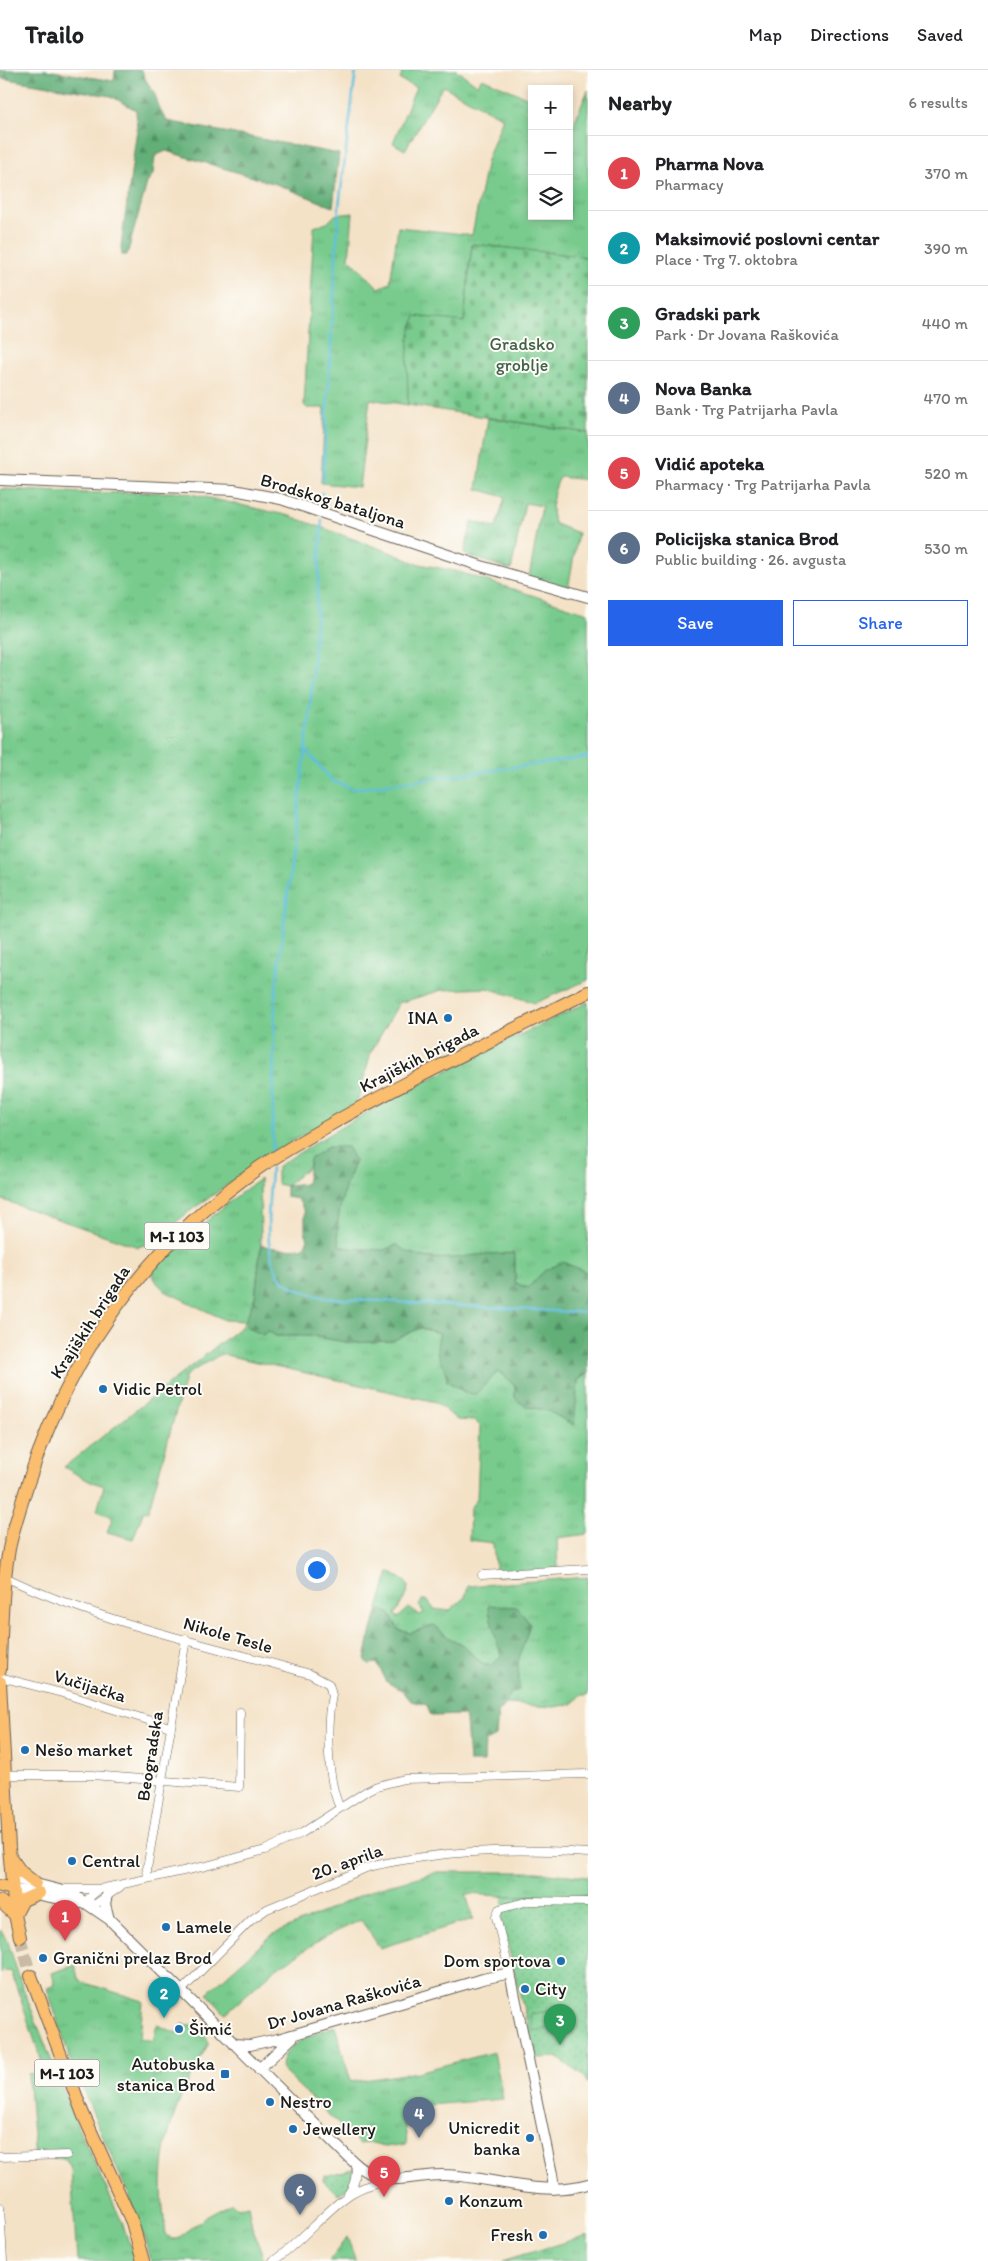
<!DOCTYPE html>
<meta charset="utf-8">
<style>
:root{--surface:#fff;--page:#f2f2f2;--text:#202124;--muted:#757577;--line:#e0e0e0;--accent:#2563eb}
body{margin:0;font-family:Itim,sans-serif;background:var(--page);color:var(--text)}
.controls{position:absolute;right:15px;top:15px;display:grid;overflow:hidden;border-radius:0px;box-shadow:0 2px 8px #0003}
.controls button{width:45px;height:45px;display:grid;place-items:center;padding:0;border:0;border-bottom:1px solid var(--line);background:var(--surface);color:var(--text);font:25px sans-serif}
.you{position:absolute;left:316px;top:1499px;width:18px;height:18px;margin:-12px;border:4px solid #fff;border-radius:50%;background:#1a73e8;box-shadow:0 0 0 8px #1a73e833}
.badge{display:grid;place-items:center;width:32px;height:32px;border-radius:50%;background:var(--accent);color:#fff;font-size:16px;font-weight:700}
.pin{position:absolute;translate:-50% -41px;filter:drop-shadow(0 1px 2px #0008)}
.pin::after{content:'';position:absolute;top:26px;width:18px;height:15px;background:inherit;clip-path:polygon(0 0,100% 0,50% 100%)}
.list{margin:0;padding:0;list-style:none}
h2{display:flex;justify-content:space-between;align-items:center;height:65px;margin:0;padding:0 20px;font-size:21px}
h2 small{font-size:16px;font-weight:400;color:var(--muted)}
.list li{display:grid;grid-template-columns:32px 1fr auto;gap:15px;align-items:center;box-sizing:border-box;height:75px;padding:0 20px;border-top:1px solid var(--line)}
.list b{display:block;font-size:19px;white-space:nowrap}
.list p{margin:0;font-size:16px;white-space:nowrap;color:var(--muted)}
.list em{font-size:16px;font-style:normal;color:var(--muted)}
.actions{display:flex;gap:10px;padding:15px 20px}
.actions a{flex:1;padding:11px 0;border:1px solid var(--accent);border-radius:0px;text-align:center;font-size:18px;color:var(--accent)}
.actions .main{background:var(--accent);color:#fff}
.icon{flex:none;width:28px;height:28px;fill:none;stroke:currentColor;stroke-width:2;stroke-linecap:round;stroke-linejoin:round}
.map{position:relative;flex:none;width:588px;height:2191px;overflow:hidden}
header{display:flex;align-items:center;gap:30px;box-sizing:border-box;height:70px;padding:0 25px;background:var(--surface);border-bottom:1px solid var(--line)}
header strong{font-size:24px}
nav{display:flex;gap:28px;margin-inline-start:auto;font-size:18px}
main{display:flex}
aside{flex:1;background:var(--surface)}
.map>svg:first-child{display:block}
.grass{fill:url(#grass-tufts);stroke:#4a7454}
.forest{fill:url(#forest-firs);stroke:#3f664a}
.cemetery{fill:url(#cemetery-stones);stroke:#4a7454}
.park{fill:url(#park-dots);stroke:#4a7454}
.garden{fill:#78cb8d;stroke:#4a7454}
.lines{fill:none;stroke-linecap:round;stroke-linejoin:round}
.stream{stroke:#5fc0dd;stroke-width:2.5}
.primary-tunnel{stroke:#c9baa5;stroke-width:12;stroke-dasharray:12 6;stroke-linecap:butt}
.minor-casing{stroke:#686158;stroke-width:9}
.tertiary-casing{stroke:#686158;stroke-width:12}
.primary-casing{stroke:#686158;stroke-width:14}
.minor{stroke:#fff;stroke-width:8}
.tertiary{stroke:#fff;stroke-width:10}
.primary{stroke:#fbbd6e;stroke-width:12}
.poi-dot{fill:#1f6fb2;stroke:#fdfcf7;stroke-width:2}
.labels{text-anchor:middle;stroke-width:4;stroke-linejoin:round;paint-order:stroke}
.shield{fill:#fdfcf7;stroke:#605f5e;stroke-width:1}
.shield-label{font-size:16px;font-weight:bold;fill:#1c1c1c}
.park-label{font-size:18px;fill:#416249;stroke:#fdfcf7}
.street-label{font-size:18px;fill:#1c1c1c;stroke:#fdfcf7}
.poi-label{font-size:18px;fill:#1c1c1c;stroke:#fdfcf7;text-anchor:start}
</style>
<header>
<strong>Trailo</strong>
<nav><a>Map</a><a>Directions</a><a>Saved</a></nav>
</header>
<main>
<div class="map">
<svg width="588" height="2191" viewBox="0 0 588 2191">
<defs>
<pattern id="grass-tufts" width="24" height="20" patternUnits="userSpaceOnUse" patternTransform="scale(1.25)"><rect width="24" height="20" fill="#78cb8d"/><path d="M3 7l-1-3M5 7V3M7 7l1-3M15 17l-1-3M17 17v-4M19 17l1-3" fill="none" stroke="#67ae79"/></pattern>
<pattern id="forest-firs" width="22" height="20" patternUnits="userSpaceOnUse" patternTransform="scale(1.25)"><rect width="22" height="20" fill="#62af78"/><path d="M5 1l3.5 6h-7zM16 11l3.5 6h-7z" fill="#508e62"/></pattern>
<pattern id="cemetery-stones" width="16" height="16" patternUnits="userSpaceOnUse" patternTransform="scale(1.25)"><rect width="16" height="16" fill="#78cb8d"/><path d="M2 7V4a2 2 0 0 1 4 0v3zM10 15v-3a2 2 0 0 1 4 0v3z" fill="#67ae79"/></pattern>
<pattern id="park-dots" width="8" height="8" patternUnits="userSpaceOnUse" patternTransform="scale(1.25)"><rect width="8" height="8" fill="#78cb8d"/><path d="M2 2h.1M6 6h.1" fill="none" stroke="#67ae79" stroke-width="1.8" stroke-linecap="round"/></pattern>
</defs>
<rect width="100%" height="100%" fill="#fdfcf7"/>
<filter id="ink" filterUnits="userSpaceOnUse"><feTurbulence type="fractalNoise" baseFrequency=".02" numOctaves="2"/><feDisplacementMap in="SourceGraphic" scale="10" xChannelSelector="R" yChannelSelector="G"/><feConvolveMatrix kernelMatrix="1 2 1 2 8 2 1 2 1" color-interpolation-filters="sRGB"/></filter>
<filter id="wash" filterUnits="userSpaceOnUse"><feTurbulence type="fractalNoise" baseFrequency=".0096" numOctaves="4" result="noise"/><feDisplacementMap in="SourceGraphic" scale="20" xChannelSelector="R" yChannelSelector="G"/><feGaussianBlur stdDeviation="1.12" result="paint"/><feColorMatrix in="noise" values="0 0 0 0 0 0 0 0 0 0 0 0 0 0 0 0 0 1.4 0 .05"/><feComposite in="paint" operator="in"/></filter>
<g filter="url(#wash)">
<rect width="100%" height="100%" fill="#f4e2c7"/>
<path class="grass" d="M403 0H457L477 15 482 8 531 29 526 41 532 45V146H569V65L588 20V187L472 174 464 252 413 253 409 281 408 335 370 329 359 417 321 413 325 338H307L304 335 314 157 327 153 335 145 353 143 349 188 379 218 390 213 398 157 472 165 487 90 503 48 443 16 405 80 393 73 416 17 400 10Z
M488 348 588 363V410L560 407C553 420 549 440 555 454L578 463 567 525 529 507 542 436 525 433 511 500 464 484 472 451 496 458 505 427 477 419Z
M0 419 87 423 182 422 290 446 392 483 415 493 459 502 588 543V910L535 933 487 918 442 920 399 933 371 982 357 1033 276 1081 190 1141 150 1173 138 1177 0 1129Z
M588 932V1203L575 1197 544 1201 528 1218 515 1213 514 1183C478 1184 426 1199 397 1175L384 1181 348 1178 340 1176C332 1154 345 1111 355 1091L328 1077C319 1085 311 1084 308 1097L286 1116 277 1114V1097C375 1032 483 983 588 932Z
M260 1109 261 1175 255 1227 249 1240 268 1261 276 1266H312L351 1273 392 1271 420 1258 440 1263C434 1289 446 1290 448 1312L466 1323 498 1301 516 1316 515 1328 525 1336 548 1341 574 1355 578 1310 588 1303V1464L557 1468 558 1503 496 1506 493 1473 469 1470 470 1438 477 1429 480 1356 475 1351 457 1350 436 1332 221 1284 186 1305 148 1442 144 1440 133 1469 107 1462 113 1447 97 1441 104 1416 85 1409 64 1397 243 1255 244 1251 225 1250 165 1221C159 1215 152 1209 153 1200 188 1168 222 1135 260 1109Z
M389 1502 404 1510 408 1516 407 1524 395 1544 398 1548 409 1538 419 1545 424 1543 419 1535 422 1530H427L434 1539 449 1541 465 1527 468 1516 588 1507V1625H581L573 1634 554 1637 506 1634 509 1624 519 1620 518 1592 521 1580 489 1542 492 1548 501 1586 492 1596 484 1595 461 1574 449 1568 434 1555 410 1563 399 1560 389 1543 378 1539Z
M437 1802H537L588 1807V1826H502L466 1824 473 1849 380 1878 361 1850 325 1867 275 1899 225 1944 207 1923 272 1865 377 1818Z
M0 1859 7 1869 21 1913 76 2053 122 2152 135 2191H77L71 2099 65 2088 35 2090 28 2004 45 2001 11 1901 0 1902Z
M75 1895 78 1908 82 1912 143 1931 140 1968 153 1971 157 1955 177 1963 182 1954C198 1955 203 1957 209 1973 170 2040 154 2086 166 2164L172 2169H177L206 2147 232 2133 237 2138 248 2135 252 2156 264 2189 260 2191H152L130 2128 72 1995 47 1918 55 1915 52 1903Z
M335 1956 351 2012 418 2002 494 1982 503 2029 403 2037 407 2074 385 2077 368 2073 359 2074 282 2000C275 1977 318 1962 335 1956Z
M588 2165V2191H503Z
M347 2167 356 2191H329Z"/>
<path class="forest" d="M0 0H46L114 11 115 0H142C144 10 151 16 155 25 159 34 160 43 167 51L339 84 333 137 276 114 166 81 155 86 153 104 147 113 127 185H122L121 177 137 59 136 40 111 26 0 8Z
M328 1077H347L355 1091C346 1110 332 1155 340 1176L348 1178 383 1180 397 1175C424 1197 456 1186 487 1184 496 1183 506 1184 515 1183V1213L528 1218 544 1201 563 1192 588 1203V1303L578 1310 574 1355 548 1341 525 1336 515 1328V1316L498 1301 476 1324 466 1323 447 1311C446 1299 443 1298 439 1288 435 1280 438 1271 440 1263L420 1258 392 1271 351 1273 312 1266H276L268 1261 263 1265 248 1258 245 1251 255 1227 261 1175C276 1179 288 1180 304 1177L308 1169 305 1161V1142L298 1129 286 1127V1116L306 1114 310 1089Z
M489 1535 517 1537 530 1554 518 1592 519 1620 509 1624 506 1634 498 1643 496 1666 485 1672 484 1692H469L466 1650 463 1645 433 1646 430 1644 427 1635 411 1631 403 1621 387 1612 377 1593 369 1594 365 1590 369 1570 378 1539 389 1543 399 1560 410 1563 434 1555 449 1568 461 1574 484 1595H492L501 1586C498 1574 488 1545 489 1535Z"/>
<path class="cemetery" d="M472 174 588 187V363L408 335C408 306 404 272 416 246L464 252Z"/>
<path class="park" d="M502 1826H588V2014L584 2007 557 1987 536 1988 501 1849 504 1840Z
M352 2099C354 2110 348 2121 337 2124L323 2110 325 2106Z"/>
<path class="garden" d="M562 1939 564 1956 533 1961 530 1944Z"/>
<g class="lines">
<path class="stream" d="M323 410 339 136 356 0
M322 436V423
M305 679 331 710 352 719 588 687
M272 1081 275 927 310 643 322 450
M271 1098C270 1129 261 1182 281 1208 289 1219 313 1225 326 1228L588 1243"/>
</g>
</g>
<g filter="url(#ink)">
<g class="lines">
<path class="primary-tunnel" d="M20 1867 31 1906"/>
<g class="minor-casing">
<path id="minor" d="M482 1505 588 1499
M3 1506C100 1553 207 1574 310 1604L329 1614 332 1625C326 1655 327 1711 340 1738
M0 1607 62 1623 170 1657
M5 1705H92L239 1717 240 1642
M148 1808 147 1799 151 1775 186 1569
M66 1819H100L206 1796 265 1780 302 1763 365 1722 377 1716 404 1709 588 1704
M98 1820 89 1828 91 1837 120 1817
M510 1903 496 1847 499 1839 529 1831 588 1832
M182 1920 251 1850 267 1839 366 1798C385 1792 404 1790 423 1787 479 1779 532 1779 588 1783
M0 2087 67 2085
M348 2124C355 2115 357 2105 355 2093
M0 2137 3 2191
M273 2191C300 2173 320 2146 346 2127 358 2118 374 2113 388 2109"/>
</g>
<g class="tertiary-casing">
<path id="tertiary" d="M0 410 234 420 281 429 484 497 588 527
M12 1808 71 1823 109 1849 336 2075C349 2088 361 2101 379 2107 400 2113 422 2104 444 2105 493 2106 538 2128 588 2114
M12 1819 81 1833
M107 1825 105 1834 109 1849
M234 1974 250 1975 278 1969 483 1909 510 1903 552 2104 554 2119
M259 1999 293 1967"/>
</g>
<g class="primary-casing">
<path id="primary" d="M0 1600C1 1560 2 1519 9 1479 13 1459 20 1439 26 1419 68 1286 145 1177 260 1097 281 1083 304 1070 326 1057 411 1008 500 967 588 922
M0 1612 9 1777 15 1845 20 1867
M11 1788 21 1802 35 1813
M0 1816 12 1819
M0 1831 15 1845
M15 1845 23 1830 39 1823
M31 1906 83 2044 132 2152 143 2191"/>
</g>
<use href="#minor" class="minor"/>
<use href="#tertiary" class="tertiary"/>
<use href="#primary" class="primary"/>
</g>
</g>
<g class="poi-dot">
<circle cx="448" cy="948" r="5"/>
<circle cx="103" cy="1319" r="5"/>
<circle cx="25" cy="1680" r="5"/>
<circle cx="72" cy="1791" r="5"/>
<circle cx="166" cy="1857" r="5"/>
<circle cx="43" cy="1888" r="5"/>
<circle cx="561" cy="1891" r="5"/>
<circle cx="525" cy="1919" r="5"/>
<circle cx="179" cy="1959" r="5"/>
<rect x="220" y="1999" width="10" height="10" rx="2.5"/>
<circle cx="270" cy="2032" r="5"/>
<circle cx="293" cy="2059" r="5"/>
<circle cx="530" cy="2068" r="5"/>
<circle cx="449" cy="2131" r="5"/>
<circle cx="543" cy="2165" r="5"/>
</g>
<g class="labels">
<g class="shield">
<rect x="144.5" y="1152.5" width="65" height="27" rx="4"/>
<rect x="34.5" y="1989.5" width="65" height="27" rx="4"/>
</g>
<g class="shield-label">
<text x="177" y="1172">M-I 103</text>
<text x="67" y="2009">M-I 103</text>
</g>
<g class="park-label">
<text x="522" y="280">Gradsko<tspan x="522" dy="21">groblje</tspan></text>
</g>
<g class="street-label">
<text transform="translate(333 431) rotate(17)" y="6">Brodskog bataljona</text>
<text transform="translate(419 988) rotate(-27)" y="6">Krajiških brigada</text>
<text transform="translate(90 1252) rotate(-57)" y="6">Krajiških brigada</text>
<text transform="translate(228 1565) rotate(16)" y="6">Nikole Tesle</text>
<text transform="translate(90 1616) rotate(17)" y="6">Vučijačka</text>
<text transform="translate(150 1686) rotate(-81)" y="6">Beogradska</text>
<text transform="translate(347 1792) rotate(-20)" y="6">20. aprila</text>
<text transform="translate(344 1932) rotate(-16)" y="6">Dr Jovana Raškovića</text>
</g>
<g class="poi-label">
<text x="438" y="954" text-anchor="end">INA</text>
<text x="113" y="1325">Vidic Petrol</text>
<text x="35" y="1686">Nešo market</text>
<text x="82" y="1797">Central</text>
<text x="176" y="1863">Lamele</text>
<text x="53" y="1894">Granični prelaz Brod</text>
<text x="551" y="1897" text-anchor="end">Dom sportova</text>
<text x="535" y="1925">City</text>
<text x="189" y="1965">Šimić</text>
<text x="215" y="2000" text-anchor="end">Autobuska<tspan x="215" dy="21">stanica Brod</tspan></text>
<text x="280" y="2038">Nestro</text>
<text x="520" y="2064" text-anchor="end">Unicredit<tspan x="520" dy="21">banka</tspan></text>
<text x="303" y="2065">Jewellery</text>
<text x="459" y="2137">Konzum</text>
<text x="533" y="2171" text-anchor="end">Fresh</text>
</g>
</g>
</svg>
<div class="controls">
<button>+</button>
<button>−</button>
<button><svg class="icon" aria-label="layers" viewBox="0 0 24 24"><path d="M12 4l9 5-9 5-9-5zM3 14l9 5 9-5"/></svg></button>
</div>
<div class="you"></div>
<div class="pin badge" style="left:65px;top:1871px;background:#e0444e">1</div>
<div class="pin badge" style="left:164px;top:1948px;background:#0f9aa8">2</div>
<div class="pin badge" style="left:560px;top:1975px;background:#2e9e5b">3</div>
<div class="pin badge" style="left:419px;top:2068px;background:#5c6f8a">4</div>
<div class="pin badge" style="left:384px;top:2127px;background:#e0444e">5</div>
<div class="pin badge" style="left:300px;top:2145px;background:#5c6f8a">6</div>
</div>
<aside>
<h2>Nearby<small>6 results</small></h2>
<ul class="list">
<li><span class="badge" style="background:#e0444e">1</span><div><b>Pharma Nova</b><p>Pharmacy</p></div><em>370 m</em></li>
<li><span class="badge" style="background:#0f9aa8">2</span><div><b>Maksimović poslovni centar</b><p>Place · Trg 7. oktobra</p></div><em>390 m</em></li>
<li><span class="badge" style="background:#2e9e5b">3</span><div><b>Gradski park</b><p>Park · Dr Jovana Raškovića</p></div><em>440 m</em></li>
<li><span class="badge" style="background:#5c6f8a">4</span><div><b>Nova Banka</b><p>Bank · Trg Patrijarha Pavla</p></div><em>470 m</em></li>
<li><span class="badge" style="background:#e0444e">5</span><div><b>Vidić apoteka</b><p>Pharmacy · Trg Patrijarha Pavla</p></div><em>520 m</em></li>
<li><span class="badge" style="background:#5c6f8a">6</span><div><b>Policijska stanica Brod</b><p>Public building · 26. avgusta</p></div><em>530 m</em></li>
</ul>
<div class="actions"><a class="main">Save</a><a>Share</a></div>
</aside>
</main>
